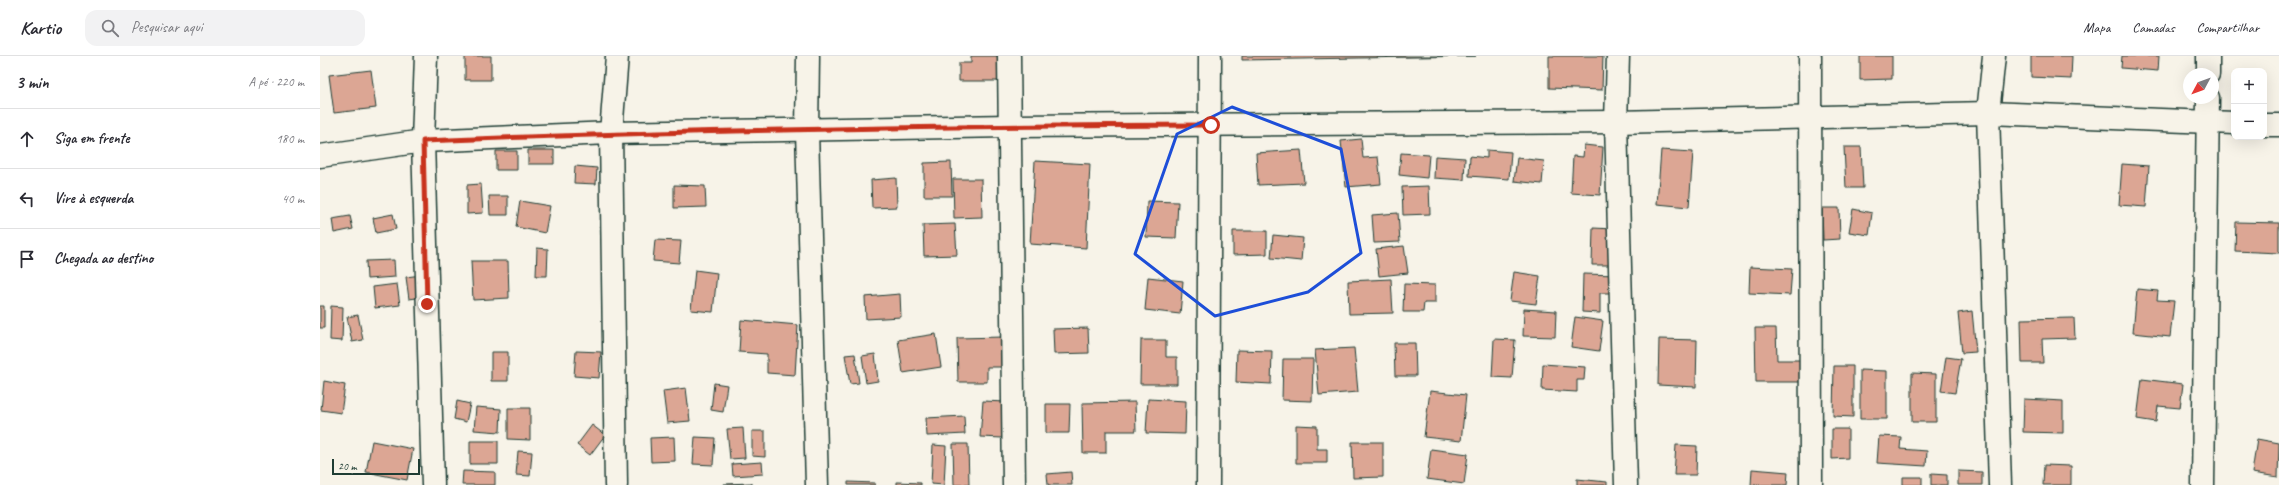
<!DOCTYPE html>
<html lang="pt">
<meta charset="utf-8">
<style>
:root{--surface:#fff;--page:#f2f2f3;--text:#2b2b33;--muted:#7c7c81;--line:#e1e1e2}
body{margin:0;font-family:Caveat,sans-serif;background:var(--page);color:var(--text)}
.controls{position:absolute;right:12px;top:12px;display:grid;overflow:hidden;border-radius:8px;box-shadow:0 4px 16px #0002}
.controls button{width:36px;height:36px;display:grid;place-items:center;padding:0;border:0;border-bottom:1px solid var(--line);background:var(--surface);color:var(--text);font:20px sans-serif}
.compass{position:absolute;left:1863px;top:12px;width:36px;height:36px;border-radius:50%;background:var(--surface);box-shadow:0 4px 16px #0002;rotate:229deg}
.scale{position:absolute;left:12px;bottom:10px;width:88px;box-sizing:border-box;padding-left:4px;border:2px solid #1f3d34;border-top:0;font-size:11px;line-height:14px;white-space:nowrap;color:#1f3d34;-webkit-text-stroke:3px #f7f3e8;paint-order:stroke}
.stop{position:absolute;width:12px;height:12px;margin:-9px;border:3px solid #c8321e;border-radius:50%;background:#fff}
.stop.end{background:#c8321e;border-color:#fff;box-shadow:0 1px 4px #0008}
.list{margin:0;padding:0;list-style:none}
h2{display:flex;justify-content:space-between;align-items:center;height:52px;margin:0;padding:0 16px;font-size:17px}
h2 small{font-size:13px;font-weight:400;color:var(--muted)}
.list li{display:grid;grid-template-columns:26px 1fr auto;gap:12px;align-items:center;box-sizing:border-box;height:60px;padding:0 16px;border-top:1px solid var(--line)}
.list b{display:block;font-size:15px;white-space:nowrap}
.list em{font-size:13px;font-style:normal;color:var(--muted)}
.icon{flex:none;width:22px;height:22px;fill:none;stroke:currentColor;stroke-width:2;stroke-linecap:round;stroke-linejoin:round}
.map{position:relative;flex:none;width:1959px;height:429px;overflow:hidden}
header{display:flex;align-items:center;gap:24px;box-sizing:border-box;height:56px;padding:0 20px;background:var(--surface);border-bottom:1px solid var(--line)}
header strong{font-size:19px}
nav{display:flex;gap:22px;margin-inline-start:auto;font-size:14px}
.search{width:280px;height:36px;background:var(--page);display:flex;align-items:center;gap:10px;box-sizing:border-box;padding:0 14px;border-radius:12px;color:var(--muted);font-size:15px}
main{display:flex}
aside{flex:1;background:var(--surface)}
.map>svg:first-child{display:block}
.building{fill:#dca694;stroke:#1f3d34}
.lines{fill:none;stroke-linecap:round;stroke-linejoin:round}
.street-casing{stroke:#1f3d34;stroke-width:25}
.secondary-casing{stroke:#1f3d34;stroke-width:25}
.street{stroke:#f7f3e8;stroke-width:22}
.secondary{stroke:#f7f3e8;stroke-width:22}
.route{stroke:#c8321e;stroke-width:5}
.marked{fill:none;stroke:#1d4ed8;stroke-width:3;stroke-linejoin:round}
</style>
<header>
<strong>Kartio</strong>
<div class="search"><svg class="icon" aria-label="search" viewBox="0 0 24 24"><circle cx="10" cy="10" r="6"/><path d="M15 15l6 6"/></svg>Pesquisar aqui</div>
<nav><a>Mapa</a><a>Camadas</a><a>Compartilhar</a></nav>
</header>
<main>
<aside>
<h2>3 min<small>A pé · 220 m</small></h2>
<ul class="list">
<li><svg class="icon" aria-label="ahead" viewBox="0 0 24 24"><path d="M12 20V5M6 11l6-6 6 6"/></svg><div><b>Siga em frente</b></div><em>180 m</em></li>
<li><svg class="icon" aria-label="left" viewBox="0 0 24 24"><path d="M17 20v-9H6M10 6l-5 5 5 5"/></svg><div><b>Vire à esquerda</b></div><em>40 m</em></li>
<li><svg class="icon" aria-label="arrive" viewBox="0 0 24 24"><path d="M6 21V4h12l-3 4 3 4H6"/></svg><div><b>Chegada ao destino</b></div></li>
</ul>
</aside>
<div class="map">
<svg width="1959" height="429" viewBox="0 0 1959 429">
<rect width="100%" height="100%" fill="#f7f3e8"/>
<filter id="ink" filterUnits="userSpaceOnUse"><feTurbulence type="fractalNoise" baseFrequency=".025" numOctaves="2"/><feDisplacementMap in="SourceGraphic" scale="8" xChannelSelector="R" yChannelSelector="G"/><feConvolveMatrix kernelMatrix="1 2 1 2 8 2 1 2 1" color-interpolation-filters="sRGB"/></filter>
<g filter="url(#ink)">
<path class="building" d="M145 0H171V24H145Z
M651 0H678V25H639V7H651Z
M922 0H1156L922 4Z
M1229 0H1283L1282 34 1229 32Z
M1540 0H1572V23L1540 24Z
M1711 0H1752L1751 23 1711 21Z
M1802 0H1839L1838 15 1801 12Z
M51 14 56 52 14 57 9 19Z
M1041 83 1043 102 1058 101 1061 128 1026 131 1021 85Z
M1264 89 1283 91 1280 139 1251 137 1253 100 1263 101Z
M1524 91H1541L1543 132H1526Z
M208 94H234V108H208Z
M981 94 984 127 938 129 936 97Z
M1167 94 1191 96 1189 123 1149 120 1150 100 1167 102Z
M1341 94 1373 96 1369 151 1337 148Z
M176 95H197V114H176Z
M1081 97 1109 99 1107 122 1079 119Z
M1115 100 1145 102 1144 124 1114 122Z
M1197 102 1224 105 1222 128 1194 125Z
M715 105 770 108 766 192 710 188Z
M631 106 632 140H604V107Z
M1802 108 1829 110 1826 151 1799 149Z
M255 110 277 112 276 128 254 127Z
M576 122 577 151 552 152 551 124Z
M633 123H661L662 161 634 162Z
M161 128 163 157 147 158V129Z
M354 129 385 130 386 151 354 152Z
M1109 130 1110 158 1083 159 1082 131Z
M169 140H188V159H170Z
M200 145 230 150 225 177 196 171Z
M827 145 858 146 856 182 826 181Z
M1502 152H1519L1520 183 1503 184Z
M1533 153 1552 157 1549 179 1529 176Z
M1078 157 1080 186 1054 187 1052 159Z
M73 158 76 173 56 177 53 162Z
M30 160 33 173 14 177 12 163Z
M1916 166 1959 167V197L1915 195Z
M635 168 637 199 604 200 603 169Z
M1273 172 1294 173 1293 209H1272Z
M913 175H947V198L913 199Z
M953 179 983 182 981 205 951 202Z
M335 184 361 185 359 207 333 205Z
M1084 190 1088 217 1059 220 1056 193Z
M217 192 228 193 227 220H216Z
M74 204 75 221 47 223 46 205Z
M151 205H188L189 242 153 244Z
M1430 211 1472 213 1470 239 1429 237Z
M375 214 397 217 393 256 371 254Z
M1194 216 1220 220 1216 248 1190 245Z
M1263 218 1298 219V237H1280V257L1262 256Z
M101 219 104 241 89 243 86 221Z
M828 221 863 225 860 258 825 254Z
M1071 223 1073 257 1029 258 1028 225Z
M77 228 80 249 55 252 53 231Z
M1084 228 1115 229V247H1104L1103 256H1083Z
M1817 233 1838 235 1837 244 1854 245 1850 281 1813 277Z
M580 238 581 261 546 263 545 241Z
M0 250H4V272H0Z
M11 250 23 251 22 285 10 284Z
M1204 253 1236 255 1235 281 1203 280Z
M1652 255 1656 296 1642 297 1638 257Z
M38 259 43 284 32 286 27 261Z
M1255 261 1283 265 1279 295 1251 291Z
M1754 262 1755 282 1722 283 1723 307H1702L1701 263Z
M421 264 478 269 475 319 447 317V298L419 296Z
M768 272 769 297 734 298 733 273Z
M1435 272H1456L1457 304H1487V326H1436Z
M616 278 621 311 583 317 578 284Z
M684 281 685 311H667V326H638L637 282Z
M1174 283 1195 284 1192 322 1172 321Z
M1339 283 1377 284 1376 331 1338 329Z
M821 284H846V301H857V328H820Z
M1074 287H1095L1096 320H1075Z
M1034 292 1038 336 999 339 995 294Z
M917 294 952 295 951 328 916 326Z
M256 295 281 296 279 322 254 320Z
M171 296H188V325H171Z
M535 298 539 327 530 328 525 299Z
M555 298 558 325 546 327 542 300Z
M1626 301 1641 303 1635 337 1621 335Z
M963 303H993L992 345 962 344Z
M1223 308 1265 311 1264 324H1257V336L1222 334Z
M1514 310H1533V361L1513 360Z
M1540 314 1567 315V363H1540Z
M1592 317 1616 318V366H1592Z
M1822 323 1863 328 1860 352 1838 350 1836 366 1817 363Z
M4 325 25 329 21 357 1 354Z
M394 327 407 329 403 356 391 354Z
M366 332 370 365 347 367 343 335Z
M1110 335 1146 339 1141 385 1104 381Z
M828 343 866 345 865 378 826 377Z
M1704 343 1743 345V377L1703 376Z
M137 345 150 348 146 366 134 363Z
M663 345 686 346 683 382 660 381Z
M815 346 816 375H786V397H763L762 347Z
M726 348H750L749 377H726Z
M156 351 181 353 180 376 154 374Z
M188 352H210V384L188 383Z
M644 360 645 378 607 380 606 362Z
M272 369 285 379 270 399 257 389Z
M976 369 997 370V393H1007V407H976Z
M423 372 425 402 410 403 407 373Z
M1512 373H1528V402L1512 403Z
M432 375H445V401L432 400Z
M1559 380 1581 381 1580 393 1607 395 1606 410 1557 407Z
M354 381 355 405 331 406 330 382Z
M375 381 395 382 393 409 373 408Z
M1937 383 1959 387 1958 421 1932 417Z
M52 385 93 393 87 424 46 416Z
M150 385H178V408H150Z
M1032 386H1063V421L1033 422Z
M633 388H648L649 429H634Z
M613 389 626 390 624 429 611 428Z
M1356 389 1377 390 1376 419H1354Z
M1111 393 1148 398 1144 428 1107 423Z
M198 395 212 396 210 420 196 419Z
M442 406 443 418 413 420 412 408Z
M1724 409 1751 410V429H1723Z
M1432 413 1468 416 1467 429H1431Z
M143 415 175 416V429H142Z
M1638 415 1662 416V429H1638Z
M751 416 752 429H728L727 418Z
M1611 418 1627 419V429H1611Z
M1583 421H1602V429H1583Z
M1257 423 1287 426V429H1257Z
M528 426 555 427V429H528Z
M577 426 601 427V429H577Z
M432 427V429H404V428Z"/>
<g class="lines">
<g class="street-casing">
<path id="street" d="M106 0 103 85 113 429
M488 0 487 75 497 429
M689 0 694 429
M1298 0 1296 66 1306 429
M1490 0 1491 429
M1674 0 1668 57 1680 429
M1888 0V18
M296 429 291 77 297 0
M888 429 890 0
M1883 429 1888 42"/>
</g>
<g class="secondary-casing">
<path id="secondary" d="M1944 69H1959
M0 100 103 85 291 77 689 70 1296 66 1668 57 1914 67"/>
</g>
<use href="#street" class="street"/>
<use href="#secondary" class="secondary"/>
</g>
</g>
<g class="lines" filter="url(#ink)">
<path class="route" d="M107 248 103 85C365 74 628 70 891 69"/>
</g>
<path class="marked" d="M912 51 1021 93 1041 197 988 236 895 260 815 198 857 78Z"/>
</svg>
<div class="controls">
<button>+</button>
<button>−</button>
</div>
<svg class="compass" viewBox="-18 -18 36 36"><path d="M0-13l5 13h-10z" fill="#e53935"/><path d="M0 13l5-13h-10z" fill="#7c7c81"/></svg>
<div class="scale">20 m</div>
<div class="stop" style="left:891px;top:69px"></div>
<div class="stop end" style="left:107px;top:248px"></div>
</div>
</main>
